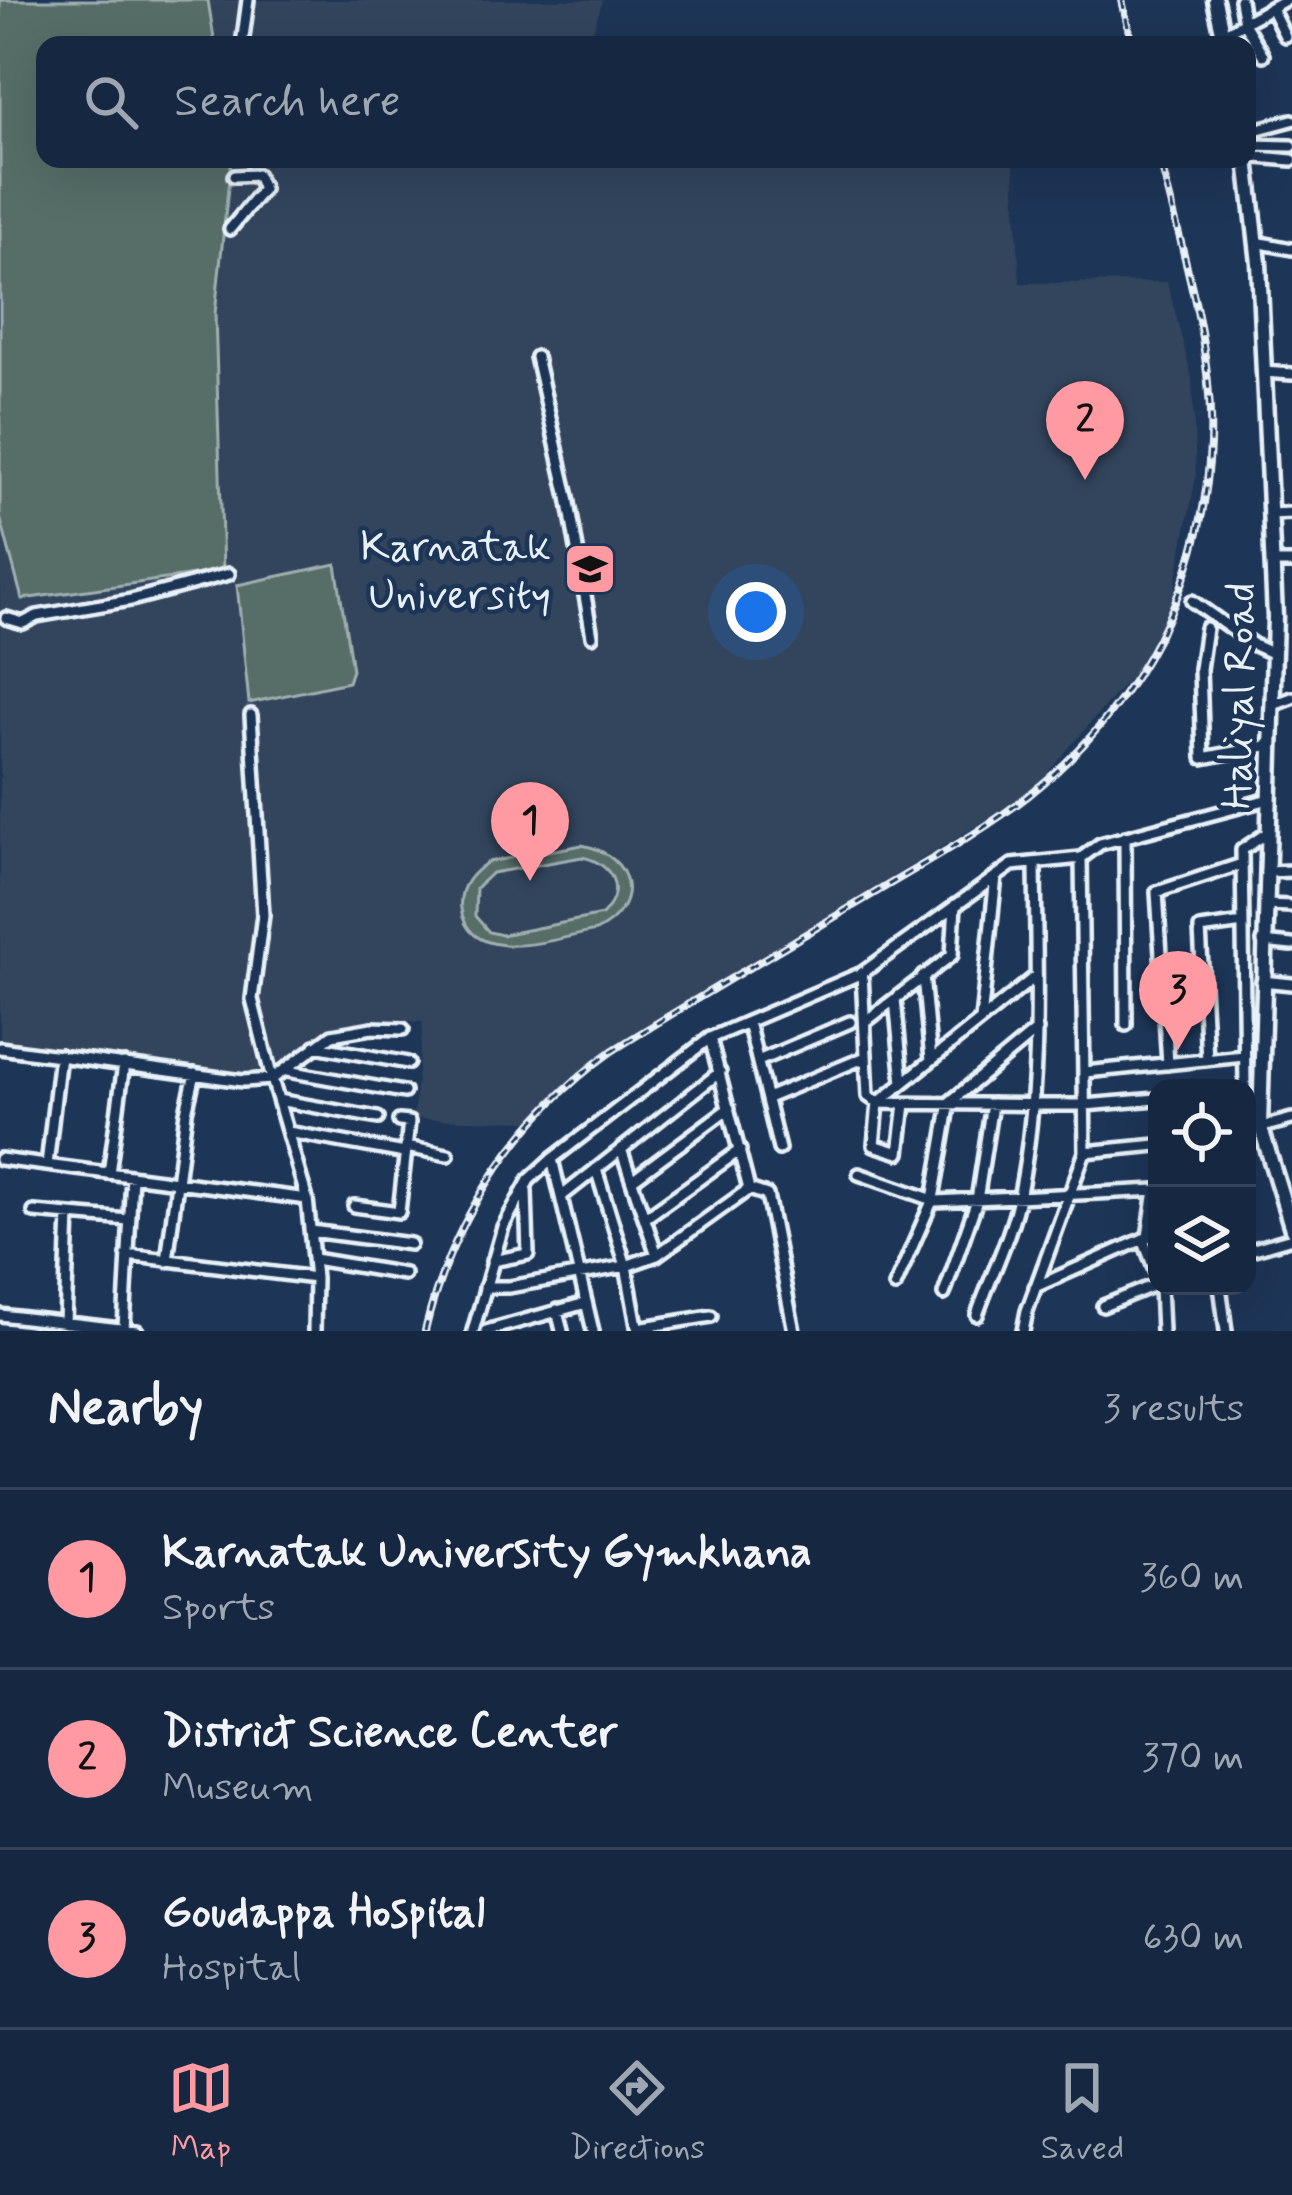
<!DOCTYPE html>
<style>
:root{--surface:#162841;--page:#1f3048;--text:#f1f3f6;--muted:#9ea6b1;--line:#35445a;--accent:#ff9aa2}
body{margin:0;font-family:Mynerve,sans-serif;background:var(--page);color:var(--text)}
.controls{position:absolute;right:36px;bottom:36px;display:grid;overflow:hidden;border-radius:24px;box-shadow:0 12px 48px #0002}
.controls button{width:108px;height:108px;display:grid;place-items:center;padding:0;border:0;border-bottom:3px solid var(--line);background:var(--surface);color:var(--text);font:60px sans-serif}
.you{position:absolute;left:756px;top:612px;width:42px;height:42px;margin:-30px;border:9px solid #fff;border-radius:50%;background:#1a73e8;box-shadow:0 0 0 18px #1a73e833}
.badge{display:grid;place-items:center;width:78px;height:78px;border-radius:50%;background:var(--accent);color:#111;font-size:39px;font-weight:700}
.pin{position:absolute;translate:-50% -99px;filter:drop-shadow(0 3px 6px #0008)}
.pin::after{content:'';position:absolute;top:63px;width:42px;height:36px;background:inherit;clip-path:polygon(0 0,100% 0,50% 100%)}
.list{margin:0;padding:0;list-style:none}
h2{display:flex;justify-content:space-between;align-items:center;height:156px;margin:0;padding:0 48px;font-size:51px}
h2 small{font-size:39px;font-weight:400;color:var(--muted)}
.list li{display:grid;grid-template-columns:78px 1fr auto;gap:36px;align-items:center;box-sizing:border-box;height:180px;padding:0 48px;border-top:3px solid var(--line)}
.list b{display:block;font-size:45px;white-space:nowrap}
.list p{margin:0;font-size:39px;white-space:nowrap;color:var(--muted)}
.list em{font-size:39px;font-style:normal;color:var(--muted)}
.icon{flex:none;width:66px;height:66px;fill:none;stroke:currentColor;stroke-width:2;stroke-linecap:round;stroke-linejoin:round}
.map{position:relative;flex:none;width:1292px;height:1331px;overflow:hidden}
.search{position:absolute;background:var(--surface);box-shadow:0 12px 48px #0002;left:36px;right:36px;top:36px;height:132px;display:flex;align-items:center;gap:30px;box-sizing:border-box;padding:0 42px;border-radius:24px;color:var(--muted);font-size:45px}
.sheet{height:696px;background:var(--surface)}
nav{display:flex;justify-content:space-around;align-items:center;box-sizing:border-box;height:168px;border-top:3px solid var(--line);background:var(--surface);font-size:33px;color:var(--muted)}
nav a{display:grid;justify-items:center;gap:6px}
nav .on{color:var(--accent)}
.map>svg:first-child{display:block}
.built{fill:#32445d}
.green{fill:#576d68;stroke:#a0afb0;stroke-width:3;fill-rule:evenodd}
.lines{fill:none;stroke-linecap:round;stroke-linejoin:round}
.minor-casing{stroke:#e8f1f8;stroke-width:18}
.major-casing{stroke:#e8f1f8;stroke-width:21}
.minor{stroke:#1d3557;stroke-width:9}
.major{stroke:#1d3557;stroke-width:12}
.rail-casing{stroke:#e8f1f8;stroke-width:8}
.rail{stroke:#1d3557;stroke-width:3;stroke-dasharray:9;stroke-linecap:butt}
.labels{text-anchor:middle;stroke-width:9;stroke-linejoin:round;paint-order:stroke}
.poi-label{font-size:42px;fill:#e8f1f8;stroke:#1d3557;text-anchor:end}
.street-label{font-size:42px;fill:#e8f1f8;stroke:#1d3557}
</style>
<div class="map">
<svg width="1292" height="1331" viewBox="0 0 1292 1331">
<rect width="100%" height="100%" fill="#1d3557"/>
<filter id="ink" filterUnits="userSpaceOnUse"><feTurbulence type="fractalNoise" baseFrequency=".00833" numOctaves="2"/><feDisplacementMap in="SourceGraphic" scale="24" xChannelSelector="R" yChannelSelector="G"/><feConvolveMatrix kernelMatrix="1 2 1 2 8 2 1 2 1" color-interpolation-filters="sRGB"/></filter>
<g filter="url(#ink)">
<path class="built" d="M0 0H603L590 39 609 45H45V159H992L1014 166 1020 283 1167 282 1192 377 1196 476 1173 598 1150 654 1029 794 698 995 567 1088 529 1121 413 1119 423 1022 374 1019 315 1038 288 1061 257 1077 0 1041Z"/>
<path class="green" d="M0 0H208L215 45H45V159H231L215 314 223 571 22 599 0 517Z
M336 564 352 670 348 682 249 703 237 585Z
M582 845C634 855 645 907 596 931 557 938 470 969 461 909 458 888 471 873 488 862ZM582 857C613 863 626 891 602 915L502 935 489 932 475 916 476 888 492 873Z"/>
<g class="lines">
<g class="minor-casing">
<path id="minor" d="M1240 0 1244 23 1263 55
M1271 8 1285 36
M1223 34 1285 0
M242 45 248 0
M1247 132 1292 120
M1247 145 1292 146
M1247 156 1292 160
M230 229 263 189 257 175 234 176
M1256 242 1292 249
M536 357 568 497 592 636
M1263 372 1292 374
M1269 514 1292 513
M1272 563H1292
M1192 601 1254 645 1274 654
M6 618 23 623 37 616 131 600 229 574
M1206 628 1200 669 1203 758 1271 745
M1273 705 1292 698
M251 715 263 915 252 999 272 1079 332 1035 372 1028 403 1029
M1125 837 1126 1025
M1081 858 1085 1152
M1266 872 1292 871
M1265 905 1292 906
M1263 942 1292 945
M862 973 868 1096 878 1103 874 1145 899 1153 905 1104
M923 976 931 1060
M1262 981 1292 984
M895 999 903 1083
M981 1020 996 876
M748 1022 779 1149
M865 1022 952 955 955 905
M710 1038 749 1189
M315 1046 408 1063
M0 1048 243 1081 272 1079 307 1199 315 1278 314 1331
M1207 1060 1200 929 1243 923
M758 1061 850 1022
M1168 1064 1157 892 1242 864
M287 1071 404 1092
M1085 1072 1244 1056
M1245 1088 1242 850 1267 833
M767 1098 866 1057
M278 1100 378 1118
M878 1103 1085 1105 1157 1099
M878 1103 1036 976
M1247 1131 1292 1119
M288 1132 405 1153
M406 1147 448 1155
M621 1149 657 1255
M0 1159 307 1199
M552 1159 593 1331
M47 1165 60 1055
M109 1173 124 1064
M859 1174 936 1201 1157 1190
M632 1180 729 1108
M562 1196 720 1072
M354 1206 399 1212 409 1122 399 1121
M34 1212 129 1220
M645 1218 740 1150
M311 1231 410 1244
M1148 1237 1155 1190
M1143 1239 1157 1276
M1247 1251 1292 1238
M127 1255 315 1278
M314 1259 404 1274
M167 1261 186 1112 195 1074
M492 1261 528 1254 526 1191
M895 1286 933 1199 950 1102 1037 1030
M1160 1286 1162 1331
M1220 1286 1226 1331
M485 1287H509L626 1266 596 1169
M1035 1287 1157 1233
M944 1294 977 1200 992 1104
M1103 1306 1157 1284
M557 1310 562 1331
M0 1315 137 1331
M977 1315C991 1275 1012 1234 1020 1193 1042 1083 1036 974 1035 863
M65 1323 69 1215
M638 1328 711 1316
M124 1329 132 1176
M473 1331 503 1227 529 1180 552 1159 710 1038 862 973 1012 865 1081 858 1100 844 1269 799
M486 1331 586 1303
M638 1331 626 1266 657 1255 749 1189 767 1195 794 1331
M1023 1331 1027 1311 1085 1152 1157 1145"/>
</g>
<g class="major-casing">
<path id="major" d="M1215 0 1225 45
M1247 159 1259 263 1275 617 1260 1125 1292 1229"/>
</g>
<use href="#minor" class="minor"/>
<use href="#major" class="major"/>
<g class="rail-casing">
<path id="rail" d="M1122 0 1132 45
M425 1331C451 1220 519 1117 612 1051 696 998 783 948 868 897 922 864 980 834 1029 795 1136 710 1205 581 1210 444 1214 347 1182 252 1160 159"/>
</g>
<use href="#rail" class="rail"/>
</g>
</g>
<defs>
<g id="university-square" transform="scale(2.7)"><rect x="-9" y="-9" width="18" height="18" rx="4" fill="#ff9aa2" stroke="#1d3557"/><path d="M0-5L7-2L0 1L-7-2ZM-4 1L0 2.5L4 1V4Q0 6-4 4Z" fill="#111"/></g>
</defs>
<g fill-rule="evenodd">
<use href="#university-square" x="590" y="569"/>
</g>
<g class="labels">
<g class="poi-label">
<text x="551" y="560">Karnatak<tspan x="551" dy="48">University</tspan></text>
</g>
<g class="street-label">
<text transform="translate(1237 696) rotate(-89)" y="15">Haliyal Road</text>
</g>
</g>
</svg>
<div class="controls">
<button><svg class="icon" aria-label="locate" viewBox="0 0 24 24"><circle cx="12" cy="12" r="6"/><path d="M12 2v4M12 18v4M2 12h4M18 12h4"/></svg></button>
<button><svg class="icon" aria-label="layers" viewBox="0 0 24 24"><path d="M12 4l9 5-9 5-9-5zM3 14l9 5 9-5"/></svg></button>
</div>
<div class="you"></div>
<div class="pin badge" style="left:530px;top:881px">1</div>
<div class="pin badge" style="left:1085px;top:480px">2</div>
<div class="pin badge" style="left:1178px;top:1050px">3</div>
<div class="search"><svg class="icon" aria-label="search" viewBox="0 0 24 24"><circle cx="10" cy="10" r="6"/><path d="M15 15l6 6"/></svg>Search here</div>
</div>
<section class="sheet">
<h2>Nearby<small>3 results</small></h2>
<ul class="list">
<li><span class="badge">1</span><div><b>Karnatak University Gymkhana</b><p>Sports</p></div><em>360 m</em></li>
<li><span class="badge">2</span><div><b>District Science Center</b><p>Museum</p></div><em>370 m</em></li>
<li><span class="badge">3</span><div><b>Goudappa Hospital</b><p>Hospital</p></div><em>630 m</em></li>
</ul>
</section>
<nav>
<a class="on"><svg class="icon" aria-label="map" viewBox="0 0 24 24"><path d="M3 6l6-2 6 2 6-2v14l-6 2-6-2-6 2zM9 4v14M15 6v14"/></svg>Map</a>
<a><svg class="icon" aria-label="directions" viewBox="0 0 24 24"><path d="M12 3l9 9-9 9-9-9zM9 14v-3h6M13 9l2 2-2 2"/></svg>Directions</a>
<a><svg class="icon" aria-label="saved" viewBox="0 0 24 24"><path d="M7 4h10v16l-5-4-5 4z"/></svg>Saved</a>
</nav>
